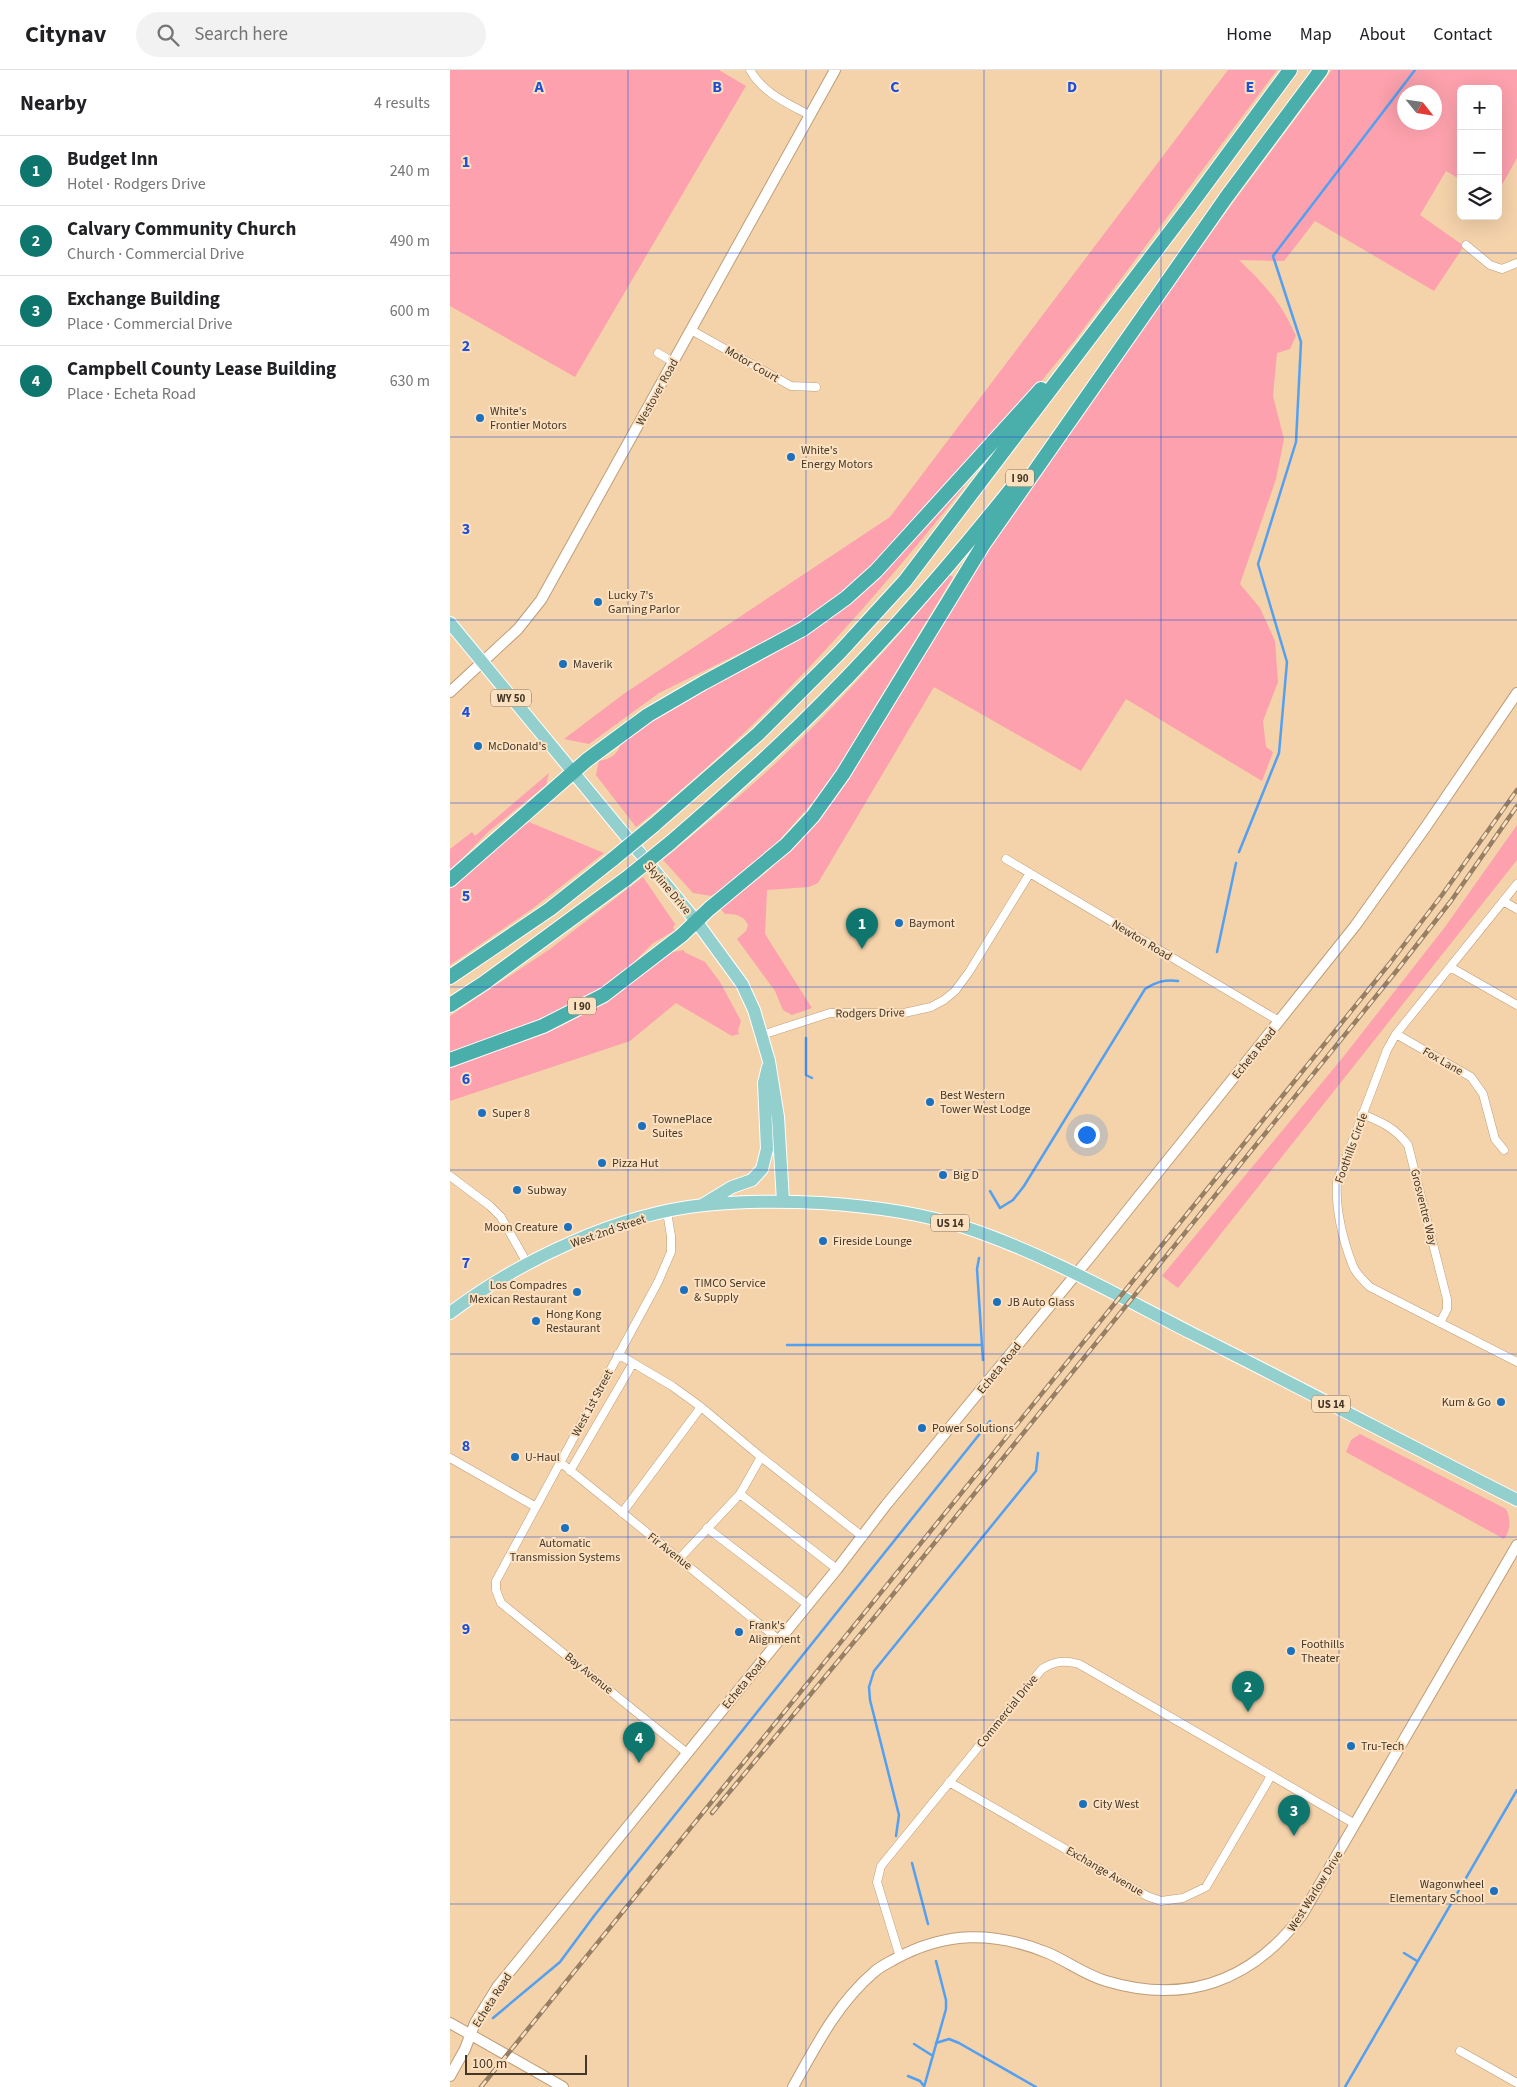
<!DOCTYPE html>
<meta charset="utf-8">
<style>
:root{--surface:#fff;--page:#f2f2f2;--text:#202124;--muted:#757577;--line:#e0e0e0;--accent:#0f766e}
body{margin:0;font-family:"Source Sans 3",sans-serif;background:var(--page);color:var(--text)}
.controls{position:absolute;right:15px;top:15px;display:grid;overflow:hidden;border-radius:8px;box-shadow:0 5px 20px #0002}
.controls button{width:45px;height:45px;display:grid;place-items:center;padding:0;border:0;border-bottom:1px solid var(--line);background:var(--surface);color:var(--text);font:25px sans-serif}
.compass{position:absolute;left:947px;top:15px;width:45px;height:45px;border-radius:50%;background:var(--surface);box-shadow:0 5px 20px #0002;rotate:120deg}
.scale{position:absolute;left:15px;bottom:12px;width:122px;box-sizing:border-box;padding-left:5px;border:2px solid #453727;border-top:0;font-size:14px;line-height:18px;white-space:nowrap;color:#453727;-webkit-text-stroke:4px #fce1c1;paint-order:stroke}
.you{position:absolute;left:636px;top:1064px;width:18px;height:18px;margin:-12px;border:4px solid #fff;border-radius:50%;background:#1a73e8;box-shadow:0 0 0 8px #1a73e833}
.badge{display:grid;place-items:center;width:32px;height:32px;border-radius:50%;background:var(--accent);color:#fff;font-size:16px;font-weight:700}
.pin{position:absolute;translate:-50% -41px;filter:drop-shadow(0 1px 2px #0008)}
.pin::after{content:'';position:absolute;top:26px;width:18px;height:15px;background:inherit;clip-path:polygon(0 0,100% 0,50% 100%)}
.list{margin:0;padding:0;list-style:none}
h2{display:flex;justify-content:space-between;align-items:center;height:65px;margin:0;padding:0 20px;font-size:21px}
h2 small{font-size:16px;font-weight:400;color:var(--muted)}
.list li{display:grid;grid-template-columns:32px 1fr auto;gap:15px;align-items:center;box-sizing:border-box;height:70px;padding:0 20px;border-top:1px solid var(--line)}
.list b{display:block;font-size:19px;white-space:nowrap}
.list p{margin:0;font-size:16px;white-space:nowrap;color:var(--muted)}
.list em{font-size:16px;font-style:normal;color:var(--muted)}
.icon{flex:none;width:28px;height:28px;fill:none;stroke:currentColor;stroke-width:2;stroke-linecap:round;stroke-linejoin:round}
.map{position:relative;flex:none;width:1067px;height:2017px;overflow:hidden}
header{display:flex;align-items:center;gap:30px;box-sizing:border-box;height:70px;padding:0 25px;background:var(--surface);border-bottom:1px solid var(--line)}
header strong{font-size:24px}
nav{display:flex;gap:28px;margin-inline-start:auto;font-size:18px}
.search{width:350px;height:45px;background:var(--page);display:flex;align-items:center;gap:12px;box-sizing:border-box;padding:0 18px;border-radius:28px;color:var(--muted);font-size:19px}
main{display:flex}
aside{flex:1;background:var(--surface)}
.map>svg:first-child{display:block}
.grass{fill:#fca1ad;fill-rule:evenodd}
.lines{fill:none;stroke-linecap:round;stroke-linejoin:round}
.stream{stroke:#53a0f1;stroke-width:2.5}
.minor-casing{stroke:#be9e77;stroke-width:9}
.tertiary-casing{stroke:#be9e77;stroke-width:12}
.primary-casing{stroke:#fff;stroke-width:14}
.motorway-casing{stroke:#fff;stroke-width:16}
.minor{stroke:#fff;stroke-width:8}
.tertiary{stroke:#fff;stroke-width:10}
.primary{stroke:#92cfcd;stroke-width:12}
.motorway{stroke:#4aafab;stroke-width:14}
.rail-casing{stroke:#977f64;stroke-width:4.5}
.rail{stroke:#fce1c1;stroke-width:2.5;stroke-dasharray:8;stroke-linecap:butt}
.motorway-bridge-casing{stroke:#fff;stroke-width:16;stroke-linecap:butt}
.motorway-bridge{stroke:#4aafab;stroke-width:14}
.grid{fill:none;stroke:#1d4ed8;stroke-width:1;stroke-opacity:0.55}
.poi-dot{fill:#1c71bf;stroke:#fce1c1;stroke-width:2}
.labels{text-anchor:middle;stroke-width:4;stroke-linejoin:round;paint-order:stroke}
.shield{fill:#fce1c1;stroke:#7c6a55;stroke-width:1}
.shield-label{font-size:11px;font-weight:bold;fill:#453727}
.street-label{font-size:12px;fill:#453727;stroke:#fce1c1}
.poi-label{font-size:12px;fill:#453727;stroke:#fce1c1;text-anchor:start}
.grid-label{font-size:16px;text-anchor:middle;font-weight:bold;fill:#1d4ed8;stroke:#fce1c1;stroke-width:4;stroke-linejoin:round;paint-order:stroke}
</style>
<header>
<strong>Citynav</strong>
<div class="search"><svg class="icon" aria-label="search" viewBox="0 0 24 24"><circle cx="10" cy="10" r="6"/><path d="M15 15l6 6"/></svg>Search here</div>
<nav><a>Home</a><a>Map</a><a>About</a><a>Contact</a></nav>
</header>
<main>
<aside>
<h2>Nearby<small>4 results</small></h2>
<ul class="list">
<li><span class="badge">1</span><div><b>Budget Inn</b><p>Hotel · Rodgers Drive</p></div><em>240 m</em></li>
<li><span class="badge">2</span><div><b>Calvary Community Church</b><p>Church · Commercial Drive</p></div><em>490 m</em></li>
<li><span class="badge">3</span><div><b>Exchange Building</b><p>Place · Commercial Drive</p></div><em>600 m</em></li>
<li><span class="badge">4</span><div><b>Campbell County Lease Building</b><p>Place · Echeta Road</p></div><em>630 m</em></li>
</ul>
</aside>
<div class="map">
<svg width="1067" height="2017" viewBox="0 0 1067 2017">
<rect width="100%" height="100%" fill="#f4d2aa"/>
<path class="grass" d="M0 0H269L296 16 125 307 0 236Z
M778 0H827L626 269 574 332 420 499 359 549 209 623 139 674 114 669 175 623 440 447Z
M882 0H1067V88L1048 122V19H1011V110L996 101 970 145 1014 176 984 221 865 151 834 191 789 190C815 215 831 232 846 266L840 279 827 283 823 326 834 369 826 409 790 514 810 538 825 571 828 612 813 651 816 677 823 682 812 711 676 629 631 701 484 617 368 813 359 817 317 820 315 864 362 938 342 945 333 940 325 921 287 869 296 861 298 855C294 845 285 844 275 844L270 838 317 802 366 748 533 479 788 126ZM954 22H984V52H954Z
M512 416 514 417C416 541 310 659 186 757L146 705 149 691C161 689 168 684 171 673L227 634 351 567Z
M500 505 503 507 376 717 319 782 282 814 261 826 243 823 213 790C246 762 281 734 314 704 381 643 442 574 500 505Z
M99 703 96 715 38 762 0 801V779L22 762 25 766Z
M79 752 154 783 82 839 0 895V817L50 772Z
M1067 755V790L728 1218 712 1206 894 986 995 857Z
M193 807 225 854 223 858 225 860 202 874 164 912 128 934 83 954 0 985V946L100 879Z
M234 880V882L255 892 270 912 291 951 288 960 289 964 282 966 226 933 180 971 0 1031V994C33 985 66 976 98 962 144 943 183 911 223 882Z
M910 1364 1056 1439C1061 1449 1061 1460 1054 1469L896 1382 901 1370Z"/>
<g class="lines">
<path class="stream" d="M789 782 829 683 837 592 808 494 846 372 851 272 823 186 965 0
M767 882 786 793
M356 968V1005L362 1008
M540 1121 550 1138 563 1130 574 1116 695 919C706 912 715 909 728 911
M529 1188 527 1199 533 1290
M337 1275H532
M446 1766 449 1745 420 1630 419 1617 424 1601 586 1401 588 1383
M462 1793 478 1854
M954 1883 967 1891
M43 1948 110 1892 144 1846 540 1351
M486 1973 499 1969 509 1973 586 2017
M464 1974 483 1986
M458 2006 470 2011 473 2015
M474 2017 496 1939V1930L486 1891
M895 2017 1067 1720"/>
<g class="minor-casing">
<path id="minor" d="M300 0C313 23 337 33 359 45
M1016 175 1040 195 1052 199 1067 193
M241 260 341 316 366 317
M208 283 223 292
M556 789 829 951
M1067 814 946 964 937 980 887 1112C885 1138 893 1171 903 1196 906 1204 913 1210 920 1217L1067 1292
M1053 831 1067 839
M1000 897 1067 935
M946 964 1021 1007 1033 1024 1045 1069 1054 1080
M312 965 380 943H454L481 937 494 930 505 921 519 902 580 803
M912 1044C933 1053 944 1057 958 1075L997 1229V1239L990 1253
M0 1106 40 1136 51 1147 77 1193
M217 1142 221 1166V1182L208 1212 46 1511V1520L51 1533 237 1683
M168 1284 222 1316 251 1337 311 1387 413 1467
M0 1388 86 1437
M110 1392 329 1570
M120 1401 183 1293
M290 1424 387 1499
M172 1443 251 1337
M257 1458 358 1535
M229 1489 290 1424 311 1387
M499 1712 697 1826 711 1831 733 1828 756 1817 821 1706
M450 1887 427 1812 431 1796 592 1599C605 1591 614 1590 629 1594L905 1754
M1010 1981 1067 2013"/>
</g>
<g class="tertiary-casing">
<path id="tertiary" d="M0 622 68 559 91 530 385 0
M0 1953 113 2017
M0 2006 15 1979 25 1953 48 1916 387 1499 436 1435 641 1186 905 856 975 758 1067 623
M343 2017C366 1976 387 1934 423 1903 429 1897 438 1893 445 1889 496 1861 544 1861 598 1883 617 1891 635 1905 656 1911 736 1935 802 1911 852 1845L1067 1475"/>
</g>
<g class="primary-casing">
<path id="primary" d="M0 553 246 851 292 914 304 940 319 991 328 1047 333 1131
M254 1134 282 1117 302 1110 312 1099 317 1079 314 1013 318 997
M0 1243C69 1191 167 1144 254 1135 293 1131 332 1131 371 1133 419 1136 467 1142 514 1157 593 1183 667 1225 741 1263 850 1317 958 1375 1067 1430"/>
</g>
<g class="motorway-casing">
<path id="motorway" d="M775 129 871 0
M204 755 308 664 390 582 455 511 739 137 840 0
M220 773C264 735 307 697 349 656 428 579 501 495 570 408
M0 810 137 690 198 645 253 613 353 559 396 528 426 501 591 319
M0 907 100 839 163 789
M0 935 34 913 177 808
M0 990 93 956 154 925 232 865 259 839 336 775 363 746 393 704 533 475 780 122"/>
</g>
<use href="#minor" class="minor"/>
<use href="#tertiary" class="tertiary"/>
<use href="#primary" class="primary"/>
<use href="#motorway" class="motorway"/>
<g class="rail-casing">
<path id="rail" d="M262 1743 428 1543 948 899 1001 831 1067 736
M31 2017 940 893 992 825 1067 720"/>
</g>
<use href="#rail" class="rail"/>
<g class="motorway-bridge-casing">
<path id="motorway-bridge" d="M163 789 204 755
M177 808 220 773"/>
</g>
<use href="#motorway-bridge" class="motorway-bridge"/>
</g>
<path class="grid" d="M178 0V2017M356 0V2017M534 0V2017M711 0V2017M889 0V2017M0 183H1067M0 367H1067M0 550H1067M0 733H1067M0 917H1067M0 1100H1067M0 1284H1067M0 1467H1067M0 1650H1067M0 1834H1067"/>
<g class="poi-dot">
<circle cx="30" cy="348" r="5"/>
<circle cx="341" cy="387" r="5"/>
<circle cx="148" cy="532" r="5"/>
<circle cx="113" cy="594" r="5"/>
<circle cx="28" cy="676" r="5"/>
<circle cx="449" cy="853" r="5"/>
<circle cx="480" cy="1032" r="5"/>
<circle cx="32" cy="1043" r="5"/>
<circle cx="192" cy="1056" r="5"/>
<circle cx="152" cy="1093" r="5"/>
<circle cx="493" cy="1105" r="5"/>
<circle cx="67" cy="1120" r="5"/>
<circle cx="118" cy="1157" r="5"/>
<circle cx="373" cy="1171" r="5"/>
<circle cx="234" cy="1220" r="5"/>
<circle cx="127" cy="1222" r="5"/>
<circle cx="547" cy="1232" r="5"/>
<circle cx="86" cy="1251" r="5"/>
<circle cx="1051" cy="1332" r="5"/>
<circle cx="472" cy="1358" r="5"/>
<circle cx="65" cy="1387" r="5"/>
<circle cx="115" cy="1458" r="5"/>
<circle cx="289" cy="1562" r="5"/>
<circle cx="841" cy="1581" r="5"/>
<circle cx="901" cy="1676" r="5"/>
<circle cx="633" cy="1734" r="5"/>
<circle cx="1044" cy="1821" r="5"/>
</g>
<g class="labels">
<g class="shield">
<rect x="556" y="399.5" width="28" height="17" rx="4"/>
<rect x="41" y="619.5" width="40" height="17" rx="4"/>
<rect x="118" y="927.5" width="28" height="17" rx="4"/>
<rect x="481" y="1144.5" width="38" height="17" rx="4"/>
<rect x="862" y="1325.5" width="38" height="17" rx="4"/>
</g>
<g class="shield-label">
<text x="570" y="412">I 90</text>
<text x="61" y="632">WY 50</text>
<text x="132" y="940">I 90</text>
<text x="500" y="1157">US 14</text>
<text x="881" y="1338">US 14</text>
</g>
<g class="street-label">
<text transform="translate(302 294) rotate(30)" y="4">Motor Court</text>
<text transform="translate(207 322) rotate(-61)" y="4">Westover Road</text>
<text transform="translate(218 818) rotate(50)" y="4">Skyline Drive</text>
<text transform="translate(692 870) rotate(31)" y="4">Newton Road</text>
<text transform="translate(420 943) rotate(-1)" y="4">Rodgers Drive</text>
<text transform="translate(804 983) rotate(-51)" y="4">Echeta Road</text>
<text transform="translate(993 991) rotate(30)" y="4">Fox Lane</text>
<text transform="translate(901 1078) rotate(-70)" y="4">Foothills Circle</text>
<text transform="translate(974 1137) rotate(76)" y="4">Grosventre Way</text>
<text transform="translate(158 1161) rotate(-19)" y="4">West 2nd Street</text>
<text transform="translate(549 1298) rotate(-51)" y="4">Echeta Road</text>
<text transform="translate(142 1333) rotate(-62)" y="4">West 1st Street</text>
<text transform="translate(220 1481) rotate(38)" y="4">Fir Avenue</text>
<text transform="translate(139 1603) rotate(39)" y="4">Bay Avenue</text>
<text transform="translate(294 1613) rotate(-51)" y="4">Echeta Road</text>
<text transform="translate(557 1641) rotate(-51)" y="4">Commercial Drive</text>
<text transform="translate(655 1801) rotate(30)" y="4">Exchange Avenue</text>
<text transform="translate(865 1821) rotate(-58)" y="4">West Warlow Drive</text>
<text transform="translate(42 1930) rotate(-57)" y="4">Echeta Road</text>
</g>
<g class="poi-label">
<text x="40" y="345">White's<tspan x="40" dy="14">Frontier Motors</tspan></text>
<text x="351" y="384">White's<tspan x="351" dy="14">Energy Motors</tspan></text>
<text x="158" y="529">Lucky 7's<tspan x="158" dy="14">Gaming Parlor</tspan></text>
<text x="123" y="598">Maverik</text>
<text x="38" y="680">McDonald's</text>
<text x="459" y="857">Baymont</text>
<text x="490" y="1029">Best Western<tspan x="490" dy="14">Tower West Lodge</tspan></text>
<text x="42" y="1047">Super 8</text>
<text x="202" y="1053">TownePlace<tspan x="202" dy="14">Suites</tspan></text>
<text x="162" y="1097">Pizza Hut</text>
<text x="503" y="1109">Big D</text>
<text x="77" y="1124">Subway</text>
<text x="108" y="1161" text-anchor="end">Moon Creature</text>
<text x="383" y="1175">Fireside Lounge</text>
<text x="244" y="1217">TIMCO Service<tspan x="244" dy="14">&amp; Supply</tspan></text>
<text x="117" y="1219" text-anchor="end">Los Compadres<tspan x="117" dy="14">Mexican Restaurant</tspan></text>
<text x="557" y="1236">JB Auto Glass</text>
<text x="96" y="1248">Hong Kong<tspan x="96" dy="14">Restaurant</tspan></text>
<text x="1041" y="1336" text-anchor="end">Kum &amp; Go</text>
<text x="482" y="1362">Power Solutions</text>
<text x="75" y="1391">U-Haul</text>
<text x="115" y="1477" text-anchor="middle">Automatic<tspan x="115" dy="14">Transmission Systems</tspan></text>
<text x="299" y="1559">Frank's<tspan x="299" dy="14">Alignment</tspan></text>
<text x="851" y="1578">Foothills<tspan x="851" dy="14">Theater</tspan></text>
<text x="911" y="1680">Tru-Tech</text>
<text x="643" y="1738">City West</text>
<text x="1034" y="1818" text-anchor="end">Wagonwheel<tspan x="1034" dy="14">Elementary School</tspan></text>
</g>
</g>
<g class="grid-label">
<text x="89" y="22">A</text>
<text x="267" y="22">B</text>
<text x="445" y="22">C</text>
<text x="622" y="22">D</text>
<text x="800" y="22">E</text>
<text x="16" y="97">1</text>
<text x="16" y="281">2</text>
<text x="16" y="464">3</text>
<text x="16" y="647">4</text>
<text x="16" y="831">5</text>
<text x="16" y="1014">6</text>
<text x="16" y="1198">7</text>
<text x="16" y="1381">8</text>
<text x="16" y="1564">9</text>
</g>
</svg>
<div class="controls">
<button>+</button>
<button>−</button>
<button><svg class="icon" aria-label="layers" viewBox="0 0 24 24"><path d="M12 4l9 5-9 5-9-5zM3 14l9 5 9-5"/></svg></button>
</div>
<svg class="compass" viewBox="-18 -18 36 36"><path d="M0-13l5 13h-10z" fill="#e53935"/><path d="M0 13l5-13h-10z" fill="#757577"/></svg>
<div class="scale">100 m</div>
<div class="you"></div>
<div class="pin badge" style="left:412px;top:879px">1</div>
<div class="pin badge" style="left:798px;top:1642px">2</div>
<div class="pin badge" style="left:844px;top:1766px">3</div>
<div class="pin badge" style="left:189px;top:1693px">4</div>
</div>
</main>
